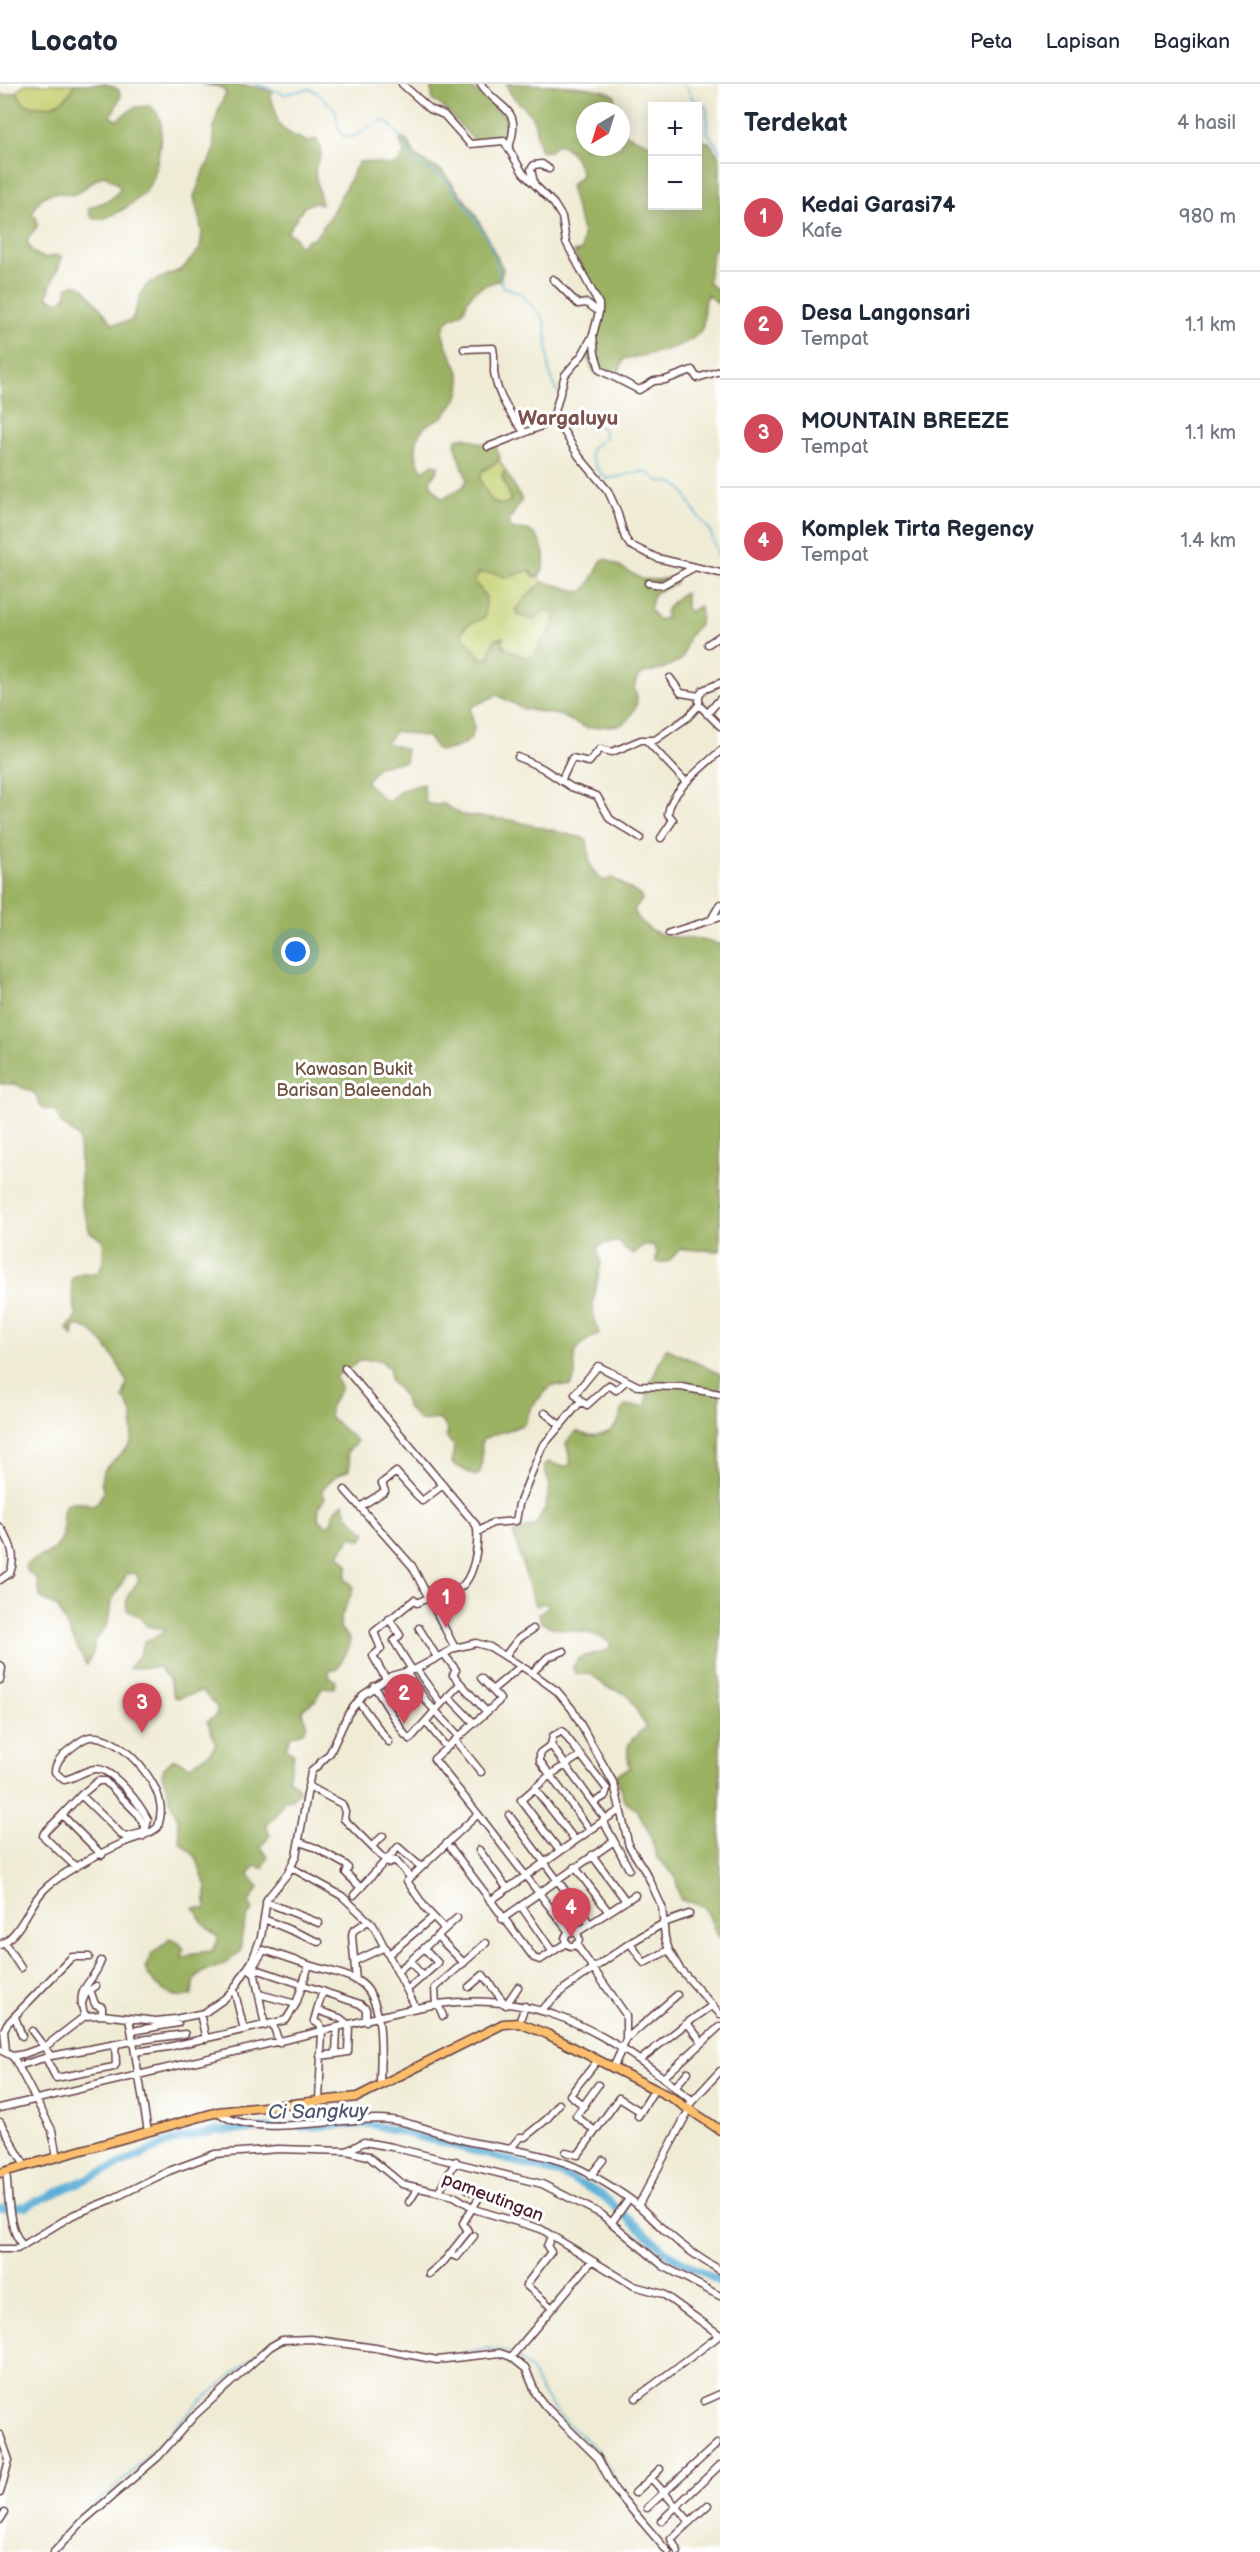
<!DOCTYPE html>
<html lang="id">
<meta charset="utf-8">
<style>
:root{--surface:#fff;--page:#f6f6f7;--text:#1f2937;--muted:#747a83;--line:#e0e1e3;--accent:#d1495b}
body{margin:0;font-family:"Balsamiq Sans",sans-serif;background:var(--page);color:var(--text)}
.controls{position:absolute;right:18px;top:18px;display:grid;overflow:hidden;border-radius:0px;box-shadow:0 3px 15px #0003}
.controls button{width:54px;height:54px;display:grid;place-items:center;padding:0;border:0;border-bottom:2px solid var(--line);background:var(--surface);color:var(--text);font:30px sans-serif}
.compass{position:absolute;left:576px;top:18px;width:54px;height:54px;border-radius:50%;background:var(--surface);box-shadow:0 3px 15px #0003;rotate:218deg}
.you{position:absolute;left:296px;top:868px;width:21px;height:21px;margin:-15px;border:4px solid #fff;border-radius:50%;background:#1a73e8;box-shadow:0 0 0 9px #1a73e833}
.badge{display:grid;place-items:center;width:39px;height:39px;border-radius:50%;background:var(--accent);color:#fff;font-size:20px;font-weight:700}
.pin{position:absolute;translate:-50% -50px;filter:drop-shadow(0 2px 3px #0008)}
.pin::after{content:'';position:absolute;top:32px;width:21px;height:18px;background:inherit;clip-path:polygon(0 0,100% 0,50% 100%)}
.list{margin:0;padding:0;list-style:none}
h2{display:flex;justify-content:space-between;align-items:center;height:78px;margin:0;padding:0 24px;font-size:26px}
h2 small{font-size:20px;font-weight:400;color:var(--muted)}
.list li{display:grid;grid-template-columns:39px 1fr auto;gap:18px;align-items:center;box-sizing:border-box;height:108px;padding:0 24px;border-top:2px solid var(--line)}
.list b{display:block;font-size:22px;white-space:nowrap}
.list p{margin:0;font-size:20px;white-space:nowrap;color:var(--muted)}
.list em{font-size:20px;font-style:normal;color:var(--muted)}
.map{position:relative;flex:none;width:720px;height:2468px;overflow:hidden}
header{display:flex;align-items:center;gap:36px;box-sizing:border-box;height:84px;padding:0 30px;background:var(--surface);border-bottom:2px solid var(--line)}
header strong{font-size:28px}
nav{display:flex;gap:33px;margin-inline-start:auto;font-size:21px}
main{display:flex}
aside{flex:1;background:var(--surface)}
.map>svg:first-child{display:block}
.green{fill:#c4d072;stroke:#87784e;stroke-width:1.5}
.forest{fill:#9bb264;stroke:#726848;stroke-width:1.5}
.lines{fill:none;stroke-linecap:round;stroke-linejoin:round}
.stream{stroke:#5aadd5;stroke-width:1.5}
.river{stroke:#5aadd5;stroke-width:8}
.minor-casing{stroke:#633e44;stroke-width:9}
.major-casing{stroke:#633e44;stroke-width:11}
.minor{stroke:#fff;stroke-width:6}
.major{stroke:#fabe6d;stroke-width:8}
.labels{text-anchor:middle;stroke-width:6;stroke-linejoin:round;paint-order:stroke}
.park-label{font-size:18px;fill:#6f5440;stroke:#fff}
.street-label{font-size:18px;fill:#4a1f2b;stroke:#fff}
.water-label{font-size:20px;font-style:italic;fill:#50586f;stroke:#fff}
.quarter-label{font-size:21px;font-weight:bold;fill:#7d514b;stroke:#fff}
</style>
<header>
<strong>Locato</strong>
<nav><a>Peta</a><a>Lapisan</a><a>Bagikan</a></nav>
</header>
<main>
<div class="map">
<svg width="720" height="2468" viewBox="0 0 720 2468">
<rect width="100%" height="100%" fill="#fff"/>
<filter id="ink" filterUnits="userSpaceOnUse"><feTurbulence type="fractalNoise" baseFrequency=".0167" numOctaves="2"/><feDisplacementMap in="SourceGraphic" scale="12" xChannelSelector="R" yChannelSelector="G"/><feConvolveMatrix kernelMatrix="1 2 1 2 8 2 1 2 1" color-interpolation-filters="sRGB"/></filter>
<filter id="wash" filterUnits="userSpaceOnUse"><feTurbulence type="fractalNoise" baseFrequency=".008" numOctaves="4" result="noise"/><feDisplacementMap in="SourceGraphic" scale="24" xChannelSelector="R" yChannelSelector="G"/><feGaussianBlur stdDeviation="1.35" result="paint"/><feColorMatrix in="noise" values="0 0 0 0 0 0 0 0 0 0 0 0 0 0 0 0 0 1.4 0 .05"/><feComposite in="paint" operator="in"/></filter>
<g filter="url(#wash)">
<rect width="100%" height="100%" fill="#efebd4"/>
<path class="green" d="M24 0H74C67 22 39 31 21 17L17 8Z
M499 376 506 388 502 390C501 400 512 407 510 417 493 430 486 407 479 395L482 387Z
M529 486 535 493 539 491 543 500 534 505 517 530 534 536 543 527 556 530C554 550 541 554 537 568L528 574 506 565 499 554 494 556 489 574 482 575 478 573 461 550 468 539 477 537 486 513 475 498 476 493 482 487 511 493 519 488Z"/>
<path class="forest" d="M74 0H106L118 5 121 12 111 32 117 36 135 23 150 22C163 31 162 46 160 60 158 76 156 90 147 105 141 116 87 154 89 124L111 115 120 106 119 101 105 91C91 95 85 107 72 111 53 106 39 108 32 131L36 133 37 142 27 157 32 168 44 174 58 171 62 173C59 188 48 198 48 214L60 218 66 212 68 203 76 200 84 204 113 240 131 237 143 206 149 199 182 185 200 165 202 148 194 113 203 89 215 66 213 48 219 24 226 9 221 3 202 0C224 0 253 0 272 8L270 15C278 27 274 27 278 38 281 48 299 53 307 58L316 55 320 63 321 72C308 89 321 101 321 121L314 118 304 123 287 148 295 153 299 163 308 155H314L328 136 359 78C372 75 383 84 397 80L404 69 400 57 402 54 409 59 415 72 443 88 474 128 503 185 500 196C488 200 476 203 469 214 466 218 466 223 463 227 458 233 448 233 445 240 435 263 472 285 457 314 453 320 449 327 443 332 438 336 432 338 427 341 413 351 413 374 423 387L433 380 438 381V386L430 396 431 401 442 415 463 403 467 396 455 360 457 355 465 353 482 360 494 357 500 374 494 380 482 387 480 395C486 407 493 429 510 417V413L502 390 506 388 522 416 508 438 513 446C517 446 524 445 527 446 543 451 550 480 539 491L535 493 529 486 507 494 495 489H478L475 498 486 513 485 533 465 542 461 550 482 575 489 574 494 556 503 553V562L506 565 528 574 537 568C541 554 554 550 556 530L543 527 534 536 521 532 515 526 534 505 545 498 582 508C591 502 595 487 602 476L606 475 642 495 658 496 673 493 676 496 675 500 654 509 650 526 659 536 667 533 665 529 670 521 682 509 686 510V524L689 528 700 522C702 546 699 537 689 553 685 560 686 569 681 576L662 585 644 589 637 594 634 604 637 613 636 622 628 636 620 641 587 644 559 631 524 625 497 611 471 623C470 629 473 635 474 642 474 661 453 666 438 667L428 653 395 647 386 659 406 665V677L378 682 366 698 384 716H389L402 706 423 700 426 719 435 721 444 720 462 731 511 736 583 754 587 757C591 776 586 783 603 797L612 794 616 796 641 812 642 816 634 825C642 851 670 853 692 855 702 855 711 859 720 860V1167L680 1165 669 1177 660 1179 656 1177 657 1168 653 1161H644L633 1170 625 1166 620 1158 604 1159 597 1164 601 1179 593 1218 594 1236 599 1249C591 1254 580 1259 576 1268 571 1280 580 1291 570 1302L553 1301 550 1303 531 1323 524 1340C508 1348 497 1347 482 1356 481 1369 484 1378 479 1390L475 1392 452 1379 454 1362 446 1353 448 1349 445 1341 438 1335 420 1337 406 1322 403 1310 390 1297V1285L380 1276H360L346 1287 335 1292 341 1305 331 1320 329 1333 357 1357 347 1368 350 1379 349 1386 333 1394 321 1407 325 1414 319 1422 318 1434 326 1442 332 1438 333 1429 343 1419 348 1432 366 1449 362 1456 351 1453 339 1470 348 1481 345 1495 352 1501 353 1506 341 1533 340 1544 350 1555 348 1566 336 1586H330L329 1592 336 1597 334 1604 322 1603 315 1617 303 1624 302 1629 307 1639C305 1648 300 1650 291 1652L286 1664 294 1670 288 1694 299 1704 298 1708 292 1715 284 1716 276 1732 266 1741 270 1751 261 1763 268 1773 263 1784 254 1782 249 1791 259 1803 249 1818 253 1826C244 1834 240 1856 241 1867 236 1872 224 1881 218 1883 199 1888 194 1890 192 1911 173 1918 153 1902 145 1885L151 1871 170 1855 176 1857 184 1865 182 1871 183 1874 195 1869 212 1867 218 1854 203 1839 194 1824 206 1825V1803L196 1773 180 1758 178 1737 162 1691 164 1684 174 1675 190 1682 211 1668 216 1659 207 1637 216 1632 217 1623 202 1607 179 1614 174 1613 169 1595 158 1583 129 1584 139 1572 145 1557 161 1550 165 1545 147 1542 137 1531 127 1526C124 1512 132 1507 139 1496L136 1489 127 1490 111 1518 108 1540 95 1556 93 1569 86 1581 58 1524 40 1513 37 1495 28 1488 25 1482C34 1473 50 1471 58 1461 69 1450 57 1432 67 1419H86L92 1422 97 1419 104 1408C93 1383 119 1376 131 1359 132 1339 137 1331 123 1314L127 1298C120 1282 95 1238 75 1242L73 1252 67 1245 77 1232C74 1225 71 1203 72 1194L82 1189 97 1190C104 1182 104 1167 103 1156L90 1148 81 1118 79 1054 60 1038 57 1027C43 1026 39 1025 36 1010L15 1000H0V10L5 11 17 8 24 20C45 25 66 24 74 0Z
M434 0H471V3L507 34 509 44 504 51 476 58 441 21 433 17 431 5Z
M506 0C530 0 602 0 615 12L614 27H585V63H621V48L652 61V122H698V57L709 58 720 74V160L713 166 708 198 715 205 720 203V221L707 211C701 222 706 233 702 244 694 263 643 272 624 275L618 290C592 296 596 290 585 269L600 236V215L574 168 582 166 583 150 570 102 582 90C577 77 573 65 558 60L550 67 542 68C535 57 538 46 533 35 525 18 513 20 506 0Z
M666 1264 720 1290V1854C712 1846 711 1830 703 1823 697 1818 687 1819 680 1815L675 1792 657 1773 649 1748 637 1726 624 1717 616 1691 630 1684C625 1660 627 1658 646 1643L628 1611 605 1602 591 1590H576L572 1584 579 1574 609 1566 610 1559C593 1543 560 1550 541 1538L539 1529 549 1522 545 1519 535 1522 514 1452V1448L534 1442 545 1425 550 1402 544 1382 548 1378 564 1383 571 1380 566 1359 576 1347C589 1354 607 1354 617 1340 620 1335 621 1328 625 1322H646L648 1304Z"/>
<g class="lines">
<path class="stream" d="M255 0 285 10 309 5 316 8 335 25 339 45 343 52C363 57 369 36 386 37L402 54 414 78 443 93 461 114 487 154 495 172 502 202 520 209 543 234 546 244 549 287 557 308
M685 0 692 14 707 24 708 49 720 67
M562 338 571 344 577 332 586 331 604 346 605 353 592 364 590 371 597 385 607 395 645 387 659 397 673 399 684 407 694 427 710 446 720 478
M460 2270 486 2264 511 2269
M516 2271 532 2288 539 2304 548 2317 567 2339 599 2367 624 2412 646 2438
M46 2468 84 2429 128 2392 193 2324 270 2259 281 2252 310 2251 376 2260 438 2273"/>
<path class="river" d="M302 2043 370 2040 561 2090 602 2111 670 2171 720 2198
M0 2124 26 2122 172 2057 214 2047 280 2044"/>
</g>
</g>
<g filter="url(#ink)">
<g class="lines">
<g class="minor-casing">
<path id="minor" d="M402 0 430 25 444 31 470 60 504 57 523 89 554 120 562 133 566 158 599 220V228L593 251 582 271 565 291 554 331 578 371 608 407 617 427 625 454 630 461 657 474 720 489
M481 0C500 28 523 22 509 63
M534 99 531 85 534 81 542 80 549 85
M553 195 578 220 587 219 599 228
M593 251 595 269 600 286 639 306 654 297 665 296 692 286 697 294 720 287
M464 265 493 264C495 273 494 280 494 288 497 312 511 331 525 349
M488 363 557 336
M648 499 662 501 693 484
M708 560 720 552
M670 594 681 609 699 612
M720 599 703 606 699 612V621L720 642
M707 630 720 615
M647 657 686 698
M518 673 542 684 571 703 597 712 610 735 640 754
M561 697 572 674 589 678 600 665 612 668 641 656H655L688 633 699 621
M661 754 673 736 668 730C670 707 704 682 720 667
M711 836 720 820
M669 849 720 833
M345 1284 476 1441C479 1451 477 1460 476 1469 471 1501 460 1507 433 1519
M581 1317 587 1321 609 1301 616 1306 626 1297
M545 1329 561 1342
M345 1406 412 1482 455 1564
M360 1423 385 1407 382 1399 396 1388 422 1417 443 1401
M0 1443C10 1457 17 1472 10 1489L0 1496
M478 1448 492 1439 516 1437 519 1420 542 1363 581 1317 575 1310 598 1282 638 1302 681 1303 720 1310
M389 1535 400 1551 394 1557 412 1586
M419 1544 437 1573
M444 1570 456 1586 453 1591 484 1625
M505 1572 518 1555 533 1545
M0 1581 2 1584 0 1596
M406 1588 427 1618 459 1652
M532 1589 548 1573 564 1567
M481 1594 492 1606
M386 1595 373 1572 381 1565 374 1548 414 1516 417 1519 430 1513
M374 1602 405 1651 410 1655 441 1620 416 1585
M448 1612 474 1639
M358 1617 389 1658
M441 1620 460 1600
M426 1638 446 1663
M455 1656 481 1688
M551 1661 540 1669V1677L590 1746
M308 1702 342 1720 345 1727 344 1735 388 1779 395 1776 410 1793
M535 1705 575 1756
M81 1711 62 1731 102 1771
M478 1730 569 1848
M62 1731 44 1749 43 1752 76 1783
M509 1731 590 1840
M606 1735 617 1728
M603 1737 614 1757
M141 1749 126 1753 122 1751 81 1711 98 1697H105L136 1728 146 1744
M300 1758 316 1764 346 1781 348 1784 346 1789 361 1804
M372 1762 383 1752
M451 1764 534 1874 540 1876 566 1859
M479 1766 507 1804
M559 1766 521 1716 550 1691 581 1671
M592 1771 626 1817
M575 1783 608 1827
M292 1784 342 1812 373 1841 416 1924
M354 1811 398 1763 421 1783
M490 1817 606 1735 599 1727 551 1661 553 1652 562 1647 607 1705 605 1712 593 1719
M266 1818 319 1839
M521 1822 552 1867
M264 1835 319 1858
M502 1835 614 1757 629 1785
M445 1845 426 1825 407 1797 478 1730 434 1675 498 1618 500 1615 492 1606 521 1582
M565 1855a7 7 0 1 1 14 0a7 7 0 1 1-14 0Z
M576 1849 635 1811
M437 1852 464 1879
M4 1858 21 1884
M630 1859 644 1879 669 1866
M576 1860 626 1931V1956L613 1984
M0 1861C24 1848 28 1818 49 1801 71 1783 99 1770 125 1758 137 1753 148 1752 158 1743 160 1735 162 1728 160 1719 156 1693 118 1650 90 1653 82 1654 76 1661 70 1665 62 1671 55 1679 55 1688L64 1696C75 1694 85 1686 95 1685 113 1683 141 1722 148 1736L146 1744 141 1749 142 1753
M389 1870 433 1833
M355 1877 385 1863
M410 1877 457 1834
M254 1881 264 1866 309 1881
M253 1884 360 1920 366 1925V1937
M251 1887 255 1891 265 1942
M398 1887 410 1877 423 1893
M356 1897 352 1852 353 1847 368 1837
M469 1903 483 1891 506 1921 518 1903
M408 1905 438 1879 424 1864
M90 1906 95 1920 102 1923V1931
M323 1907 317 1926 340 1934 349 1941 348 1968 336 1970
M235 1909 244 1946
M259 1910 296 1920
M438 1920 443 1932
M81 1921 86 1909 96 1902
M436 1921 435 1904 486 1859
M317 1926 314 1937 320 1941 322 1947C360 1938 399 1926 438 1920 533 1907 603 1945 675 2003L688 1988
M541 1926 564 1905 630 1859 664 1839 689 1830
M85 1932C74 1902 92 1902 101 1877
M15 1933 22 1952
M129 1934 133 1957 185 1950
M201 1934 206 1955
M519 1939 525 1922
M273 1940 279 1959
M32 1947 51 1972
M132 1947 178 1939
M626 1955 677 1911
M702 1958 687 1939 713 1921
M0 1966 12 1972 15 1976 52 2046 57 2074
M6 1968 4 1946 7 1940 72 1873H89
M135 1968 168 1963 286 1936 296 1920 309 1881C324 1886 344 1889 358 1897 387 1914 380 1973 380 2002
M12 1972 24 1970 46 1962 85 1932 102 1931 156 1937 175 1935 204 1929 224 1915 234 1905 252 1877 261 1853 267 1815 288 1789 296 1772 311 1688 330 1669 348 1630 363 1611 391 1592 416 1585 455 1564 476 1559 490 1563 532 1589 557 1607 572 1625 614 1700 629 1762 648 1792 662 1823 665 1854 669 1866 680 1885 720 1930
M320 1972 336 1970 337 1943
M46 1974 56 1994 114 1983 116 1980 115 1960
M640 1976 687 1939
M18 1982 51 1972 133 1957 148 2048
M663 1994 720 1942
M674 2003 692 2016
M584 2022 570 2011 598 1976
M688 2022 720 1987
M0 2024 322 1947 319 2017
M218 2028C253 2057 346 2030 392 2036 419 2040 444 2052 471 2058 501 2064 531 2067 560 2077 582 2084 608 2100 627 2113 641 2122 653 2136 665 2147 682 2162 700 2175 720 2186
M638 2032 655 2005
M0 2038 25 2082
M595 2047 576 2032 598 2001
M511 2064 520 2053H525L547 2035 559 2020
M347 2067 364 2058 392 2063 542 2100 601 2130 663 2182 720 2212
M566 2068 578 2071 619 2014 641 2028
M6 2087C9 2110 7 2144 23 2162
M590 2092 603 2076
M439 2107 456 2077
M409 2118 418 2104
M638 2122 690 2024
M612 2138 629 2115
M0 2165H17L73 2131 110 2116 169 2087 215 2070 278 2065 347 2067 368 2072 402 2100 454 2112 477 2126 541 2145 634 2202 663 2210 720 2251
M450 2170 457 2173 474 2152
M429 2190 445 2176 468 2147 463 2139 480 2112 474 2106 471 2107 464 2102
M551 2223 526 2201 551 2168 547 2162 551 2153
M511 2273 591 2178
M636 2314 720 2251
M704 2317 720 2310
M0 2351 9 2376 0 2409
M651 2394 660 2385
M635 2409 651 2394 690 2438
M647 2424 717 2360
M0 2436 5 2428
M661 2437 720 2381
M54 2468 83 2437 158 2373 195 2331 270 2263 282 2256 311 2255 375 2264 437 2276 500 2269 511 2273 526 2285 536 2310 545 2322 598 2374 615 2406 668 2468
M678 2468 671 2455 708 2421"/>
</g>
<g class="major-casing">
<path id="major" d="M0 2089 218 2028 357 2013 503 1940 519 1939 547 1950 672 2014 720 2046"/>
</g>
<use href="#minor" class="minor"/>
<use href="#major" class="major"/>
</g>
</g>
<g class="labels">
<g class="park-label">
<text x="354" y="991">Kawasan Bukit<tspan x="354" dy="21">Barisan Baleendah</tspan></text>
</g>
<g class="street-label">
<text transform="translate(493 2113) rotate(21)" y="6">pameutingan</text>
</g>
<g class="water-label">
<text transform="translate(318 2027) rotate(-1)" y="7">Ci Sangkuy</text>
</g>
<g class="quarter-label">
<text x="568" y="341">Wargaluyu</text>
</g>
</g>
</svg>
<div class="controls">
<button>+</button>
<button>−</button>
</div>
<svg class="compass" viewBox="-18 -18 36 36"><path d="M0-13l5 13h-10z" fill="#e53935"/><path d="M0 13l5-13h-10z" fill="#747a83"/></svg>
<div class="you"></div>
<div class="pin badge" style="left:446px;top:1544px">1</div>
<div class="pin badge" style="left:404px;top:1640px">2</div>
<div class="pin badge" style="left:142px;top:1649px">3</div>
<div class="pin badge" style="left:571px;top:1854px">4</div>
</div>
<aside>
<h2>Terdekat<small>4 hasil</small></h2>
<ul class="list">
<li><span class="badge">1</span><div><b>Kedai Garasi74</b><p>Kafe</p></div><em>980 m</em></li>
<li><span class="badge">2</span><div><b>Desa Langonsari</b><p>Tempat</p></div><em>1.1 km</em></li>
<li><span class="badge">3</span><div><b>MOUNTAIN BREEZE</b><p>Tempat</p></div><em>1.1 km</em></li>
<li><span class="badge">4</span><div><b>Komplek Tirta Regency</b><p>Tempat</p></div><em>1.4 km</em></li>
</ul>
</aside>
</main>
